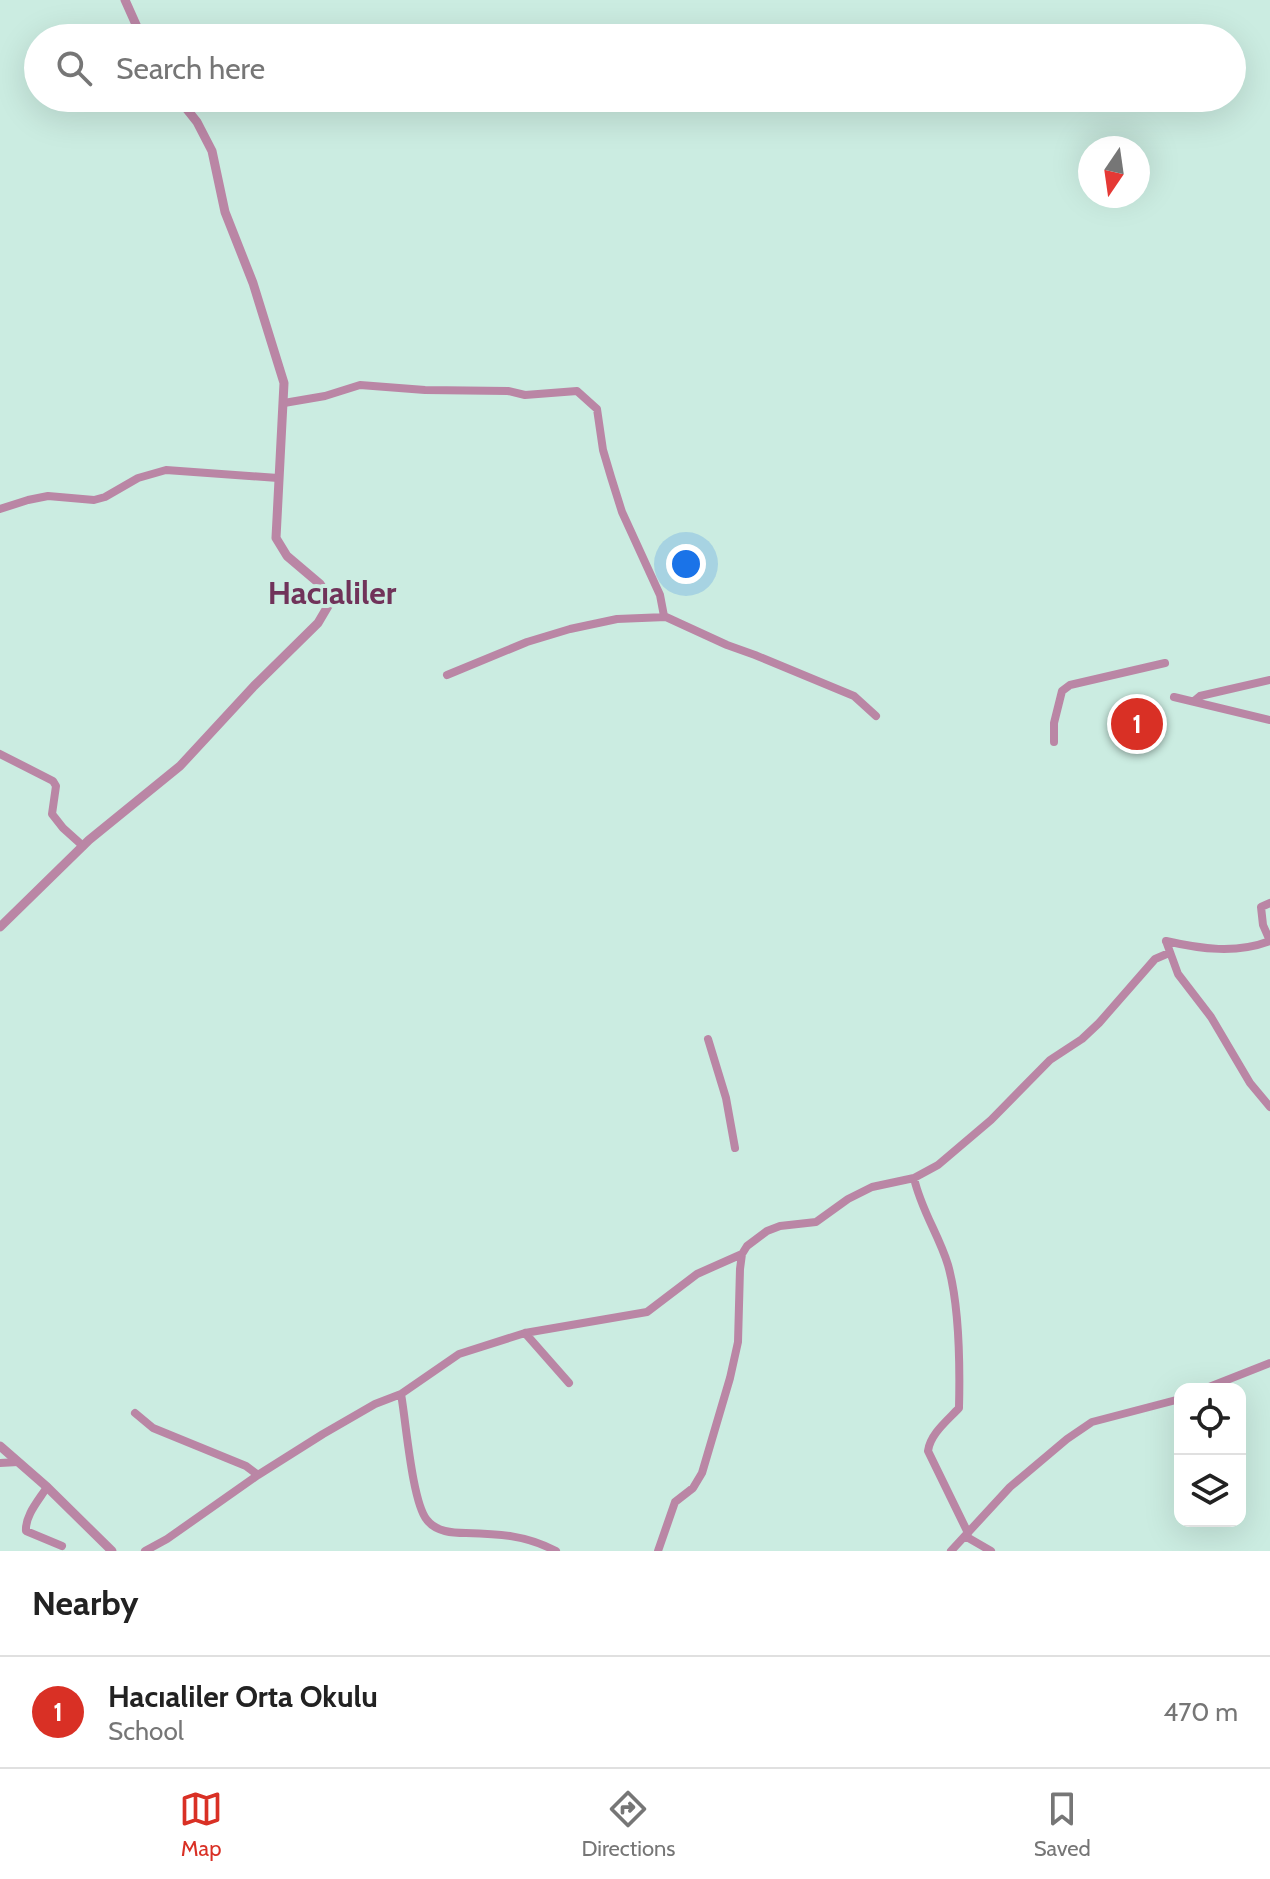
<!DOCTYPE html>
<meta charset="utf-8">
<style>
:root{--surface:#fff;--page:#f2f2f2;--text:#222;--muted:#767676;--line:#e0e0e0;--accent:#d93025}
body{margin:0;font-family:Cabin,sans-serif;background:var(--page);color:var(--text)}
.controls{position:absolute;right:24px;bottom:24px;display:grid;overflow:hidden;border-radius:16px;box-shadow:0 8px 32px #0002}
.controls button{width:72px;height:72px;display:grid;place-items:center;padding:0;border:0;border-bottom:2px solid var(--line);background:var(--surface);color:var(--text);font:40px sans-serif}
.compass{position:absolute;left:1078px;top:136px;width:72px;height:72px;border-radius:50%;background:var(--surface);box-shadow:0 8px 32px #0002;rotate:193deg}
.you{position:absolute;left:686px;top:564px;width:28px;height:28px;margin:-20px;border:6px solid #fff;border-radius:50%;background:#1a73e8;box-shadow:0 0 0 12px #1a73e833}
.badge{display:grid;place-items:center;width:52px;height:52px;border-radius:50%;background:var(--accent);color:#fff;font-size:26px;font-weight:700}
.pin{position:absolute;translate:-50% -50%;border:4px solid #fff;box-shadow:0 2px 8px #0006}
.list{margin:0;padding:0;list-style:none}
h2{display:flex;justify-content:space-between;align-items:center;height:104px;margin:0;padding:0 32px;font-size:34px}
h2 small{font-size:26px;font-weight:400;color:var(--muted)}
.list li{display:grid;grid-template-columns:52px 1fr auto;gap:24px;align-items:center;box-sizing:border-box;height:112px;padding:0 32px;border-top:2px solid var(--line)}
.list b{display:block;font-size:30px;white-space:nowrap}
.list p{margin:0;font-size:26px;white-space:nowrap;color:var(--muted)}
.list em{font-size:26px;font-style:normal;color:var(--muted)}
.icon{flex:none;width:44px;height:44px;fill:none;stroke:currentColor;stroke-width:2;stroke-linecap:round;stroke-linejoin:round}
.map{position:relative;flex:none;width:1270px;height:1551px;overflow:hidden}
.search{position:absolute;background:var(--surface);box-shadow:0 8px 32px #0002;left:24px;right:24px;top:24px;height:88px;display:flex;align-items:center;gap:20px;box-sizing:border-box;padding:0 28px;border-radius:44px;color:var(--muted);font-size:30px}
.sheet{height:216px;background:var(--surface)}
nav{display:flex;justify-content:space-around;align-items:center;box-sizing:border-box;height:112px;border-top:2px solid var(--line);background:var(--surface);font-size:22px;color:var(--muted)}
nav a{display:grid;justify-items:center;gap:4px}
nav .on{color:var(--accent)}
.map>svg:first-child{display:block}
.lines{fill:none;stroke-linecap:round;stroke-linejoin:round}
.minor{stroke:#ba86a5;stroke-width:8}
.tertiary{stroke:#ba86a5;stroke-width:9}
.labels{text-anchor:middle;stroke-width:8;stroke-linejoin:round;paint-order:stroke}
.district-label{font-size:32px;font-weight:bold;fill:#70335a;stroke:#cbece1}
</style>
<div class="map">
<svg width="1270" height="1551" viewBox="0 0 1270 1551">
<rect width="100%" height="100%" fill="#cbece1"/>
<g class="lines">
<path class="minor" d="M284 403 325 396 360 385 425 390 508 391 525 395 577 391 597 409 603 450 611 477 622 512 660 595 664 616
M0 509 28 500 48 496 94 500 105 497 138 478 166 470 278 478
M447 675 527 642 570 629 617 619 666 617 727 645 755 655 854 696 876 716
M1174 697 1270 720
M1194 701 1200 696 1270 680
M1054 742V723L1062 691 1070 685 1165 663
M0 754 53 781 56 786 52 814 63 828 83 846
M1166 941 1178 974 1211 1017 1250 1083 1270 1107
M1166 941C1201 949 1236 954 1270 941
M1270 941 1263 925 1261 907 1270 903
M708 1039 726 1098 735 1148
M914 1178C921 1210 939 1235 948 1265 959 1304 960 1367 959 1408 948 1420 930 1434 928 1451L968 1533
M525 1333 569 1383
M1204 1389 1270 1363
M401 1394C406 1421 412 1502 427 1520 436 1532 453 1533 466 1533 499 1534 526 1535 556 1551
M135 1413 153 1428 246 1466 258 1475
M0 1463 18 1462
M47 1487C39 1500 25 1515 26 1531L62 1546
M965 1536 991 1551
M145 1551 167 1539 258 1475 323 1434 375 1404 401 1394 459 1354 525 1333 647 1312 697 1274 742 1254
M658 1551 675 1502 693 1488 702 1473 730 1378 738 1342 740 1269 742 1254 747 1246 767 1231 780 1226 816 1222 848 1199 872 1187 914 1178 938 1165 991 1120 1050 1060 1082 1039 1099 1023 1155 959 1169 953
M951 1551 1010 1487 1067 1439 1092 1422 1180 1399"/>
<path class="tertiary" d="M125 0 142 38
M0 927 89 840 180 766 254 686 318 623 331 601 320 584 287 556 276 538 284 383 253 283 225 212 212 151 197 122 178 98
M0 1446 47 1487 112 1551"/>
</g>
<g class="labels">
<g class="district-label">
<text x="332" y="604">Hacıaliler</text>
</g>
</g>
</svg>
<div class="controls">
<button><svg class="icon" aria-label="locate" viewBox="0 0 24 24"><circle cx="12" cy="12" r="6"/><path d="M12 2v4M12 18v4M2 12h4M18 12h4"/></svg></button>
<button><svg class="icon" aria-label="layers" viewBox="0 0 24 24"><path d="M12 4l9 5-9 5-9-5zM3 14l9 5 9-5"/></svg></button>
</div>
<svg class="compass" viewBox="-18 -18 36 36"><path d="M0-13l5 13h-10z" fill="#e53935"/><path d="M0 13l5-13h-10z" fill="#767676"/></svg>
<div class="you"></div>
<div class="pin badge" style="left:1137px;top:724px">1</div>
<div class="search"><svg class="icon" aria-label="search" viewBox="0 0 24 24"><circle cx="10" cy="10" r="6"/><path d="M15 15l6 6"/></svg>Search here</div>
</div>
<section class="sheet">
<h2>Nearby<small></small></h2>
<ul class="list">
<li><span class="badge">1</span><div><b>Hacıaliler Orta Okulu</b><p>School</p></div><em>470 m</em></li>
</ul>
</section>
<nav>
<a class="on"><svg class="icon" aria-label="map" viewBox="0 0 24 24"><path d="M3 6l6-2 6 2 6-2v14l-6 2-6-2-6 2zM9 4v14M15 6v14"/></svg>Map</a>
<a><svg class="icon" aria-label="directions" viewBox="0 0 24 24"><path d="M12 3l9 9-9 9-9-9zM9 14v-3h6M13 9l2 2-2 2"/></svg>Directions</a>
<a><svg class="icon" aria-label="saved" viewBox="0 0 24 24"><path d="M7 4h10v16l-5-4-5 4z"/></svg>Saved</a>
</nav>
